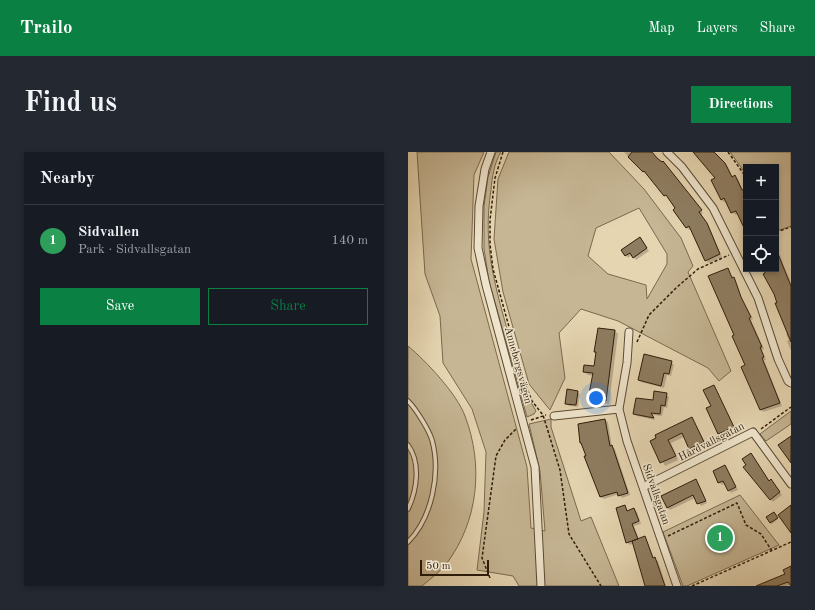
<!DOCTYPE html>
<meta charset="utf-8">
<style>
:root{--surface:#171b24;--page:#242831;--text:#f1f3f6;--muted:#9ea1a6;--line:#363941;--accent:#0b8043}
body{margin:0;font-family:"Old Standard TT",serif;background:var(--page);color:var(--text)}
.controls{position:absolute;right:12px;top:12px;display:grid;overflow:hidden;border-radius:0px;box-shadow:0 2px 6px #0003}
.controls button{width:36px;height:36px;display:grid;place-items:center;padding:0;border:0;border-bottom:1px solid var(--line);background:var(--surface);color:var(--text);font:20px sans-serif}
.scale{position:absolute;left:12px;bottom:10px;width:69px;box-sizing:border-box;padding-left:4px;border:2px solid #2f1c09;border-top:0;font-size:11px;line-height:14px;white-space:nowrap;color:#2f1c09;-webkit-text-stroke:3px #eee4cc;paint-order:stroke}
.you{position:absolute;left:188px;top:246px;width:14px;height:14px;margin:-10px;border:3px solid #fff;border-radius:50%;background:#1a73e8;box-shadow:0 0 0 6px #1a73e833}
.badge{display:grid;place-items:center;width:26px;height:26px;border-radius:50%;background:var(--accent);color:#fff;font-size:13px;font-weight:700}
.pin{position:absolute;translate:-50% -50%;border:2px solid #fff;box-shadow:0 1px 4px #0006}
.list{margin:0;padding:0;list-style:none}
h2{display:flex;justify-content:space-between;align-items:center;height:52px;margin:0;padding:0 16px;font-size:17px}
h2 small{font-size:13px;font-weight:400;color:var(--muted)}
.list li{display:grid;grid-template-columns:26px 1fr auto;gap:12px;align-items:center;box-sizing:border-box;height:72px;padding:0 16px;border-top:1px solid var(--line)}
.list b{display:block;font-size:15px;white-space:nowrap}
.list p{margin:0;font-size:13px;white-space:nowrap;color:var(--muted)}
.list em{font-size:13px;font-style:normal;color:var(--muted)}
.actions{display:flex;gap:8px;padding:12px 16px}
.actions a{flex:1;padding:9px 0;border:1px solid var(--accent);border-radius:0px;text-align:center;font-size:14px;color:var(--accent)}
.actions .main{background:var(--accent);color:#fff}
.icon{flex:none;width:22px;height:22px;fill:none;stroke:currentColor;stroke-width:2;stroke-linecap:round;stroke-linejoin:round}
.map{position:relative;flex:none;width:383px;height:434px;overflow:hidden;border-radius:0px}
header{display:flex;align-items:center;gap:24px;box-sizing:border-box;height:56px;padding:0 20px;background:var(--accent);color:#fff}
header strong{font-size:19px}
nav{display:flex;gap:22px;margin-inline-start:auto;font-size:14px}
.intro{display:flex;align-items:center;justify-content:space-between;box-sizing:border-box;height:96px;padding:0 24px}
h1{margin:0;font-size:28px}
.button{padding:10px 18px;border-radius:0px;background:var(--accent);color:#fff;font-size:14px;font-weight:700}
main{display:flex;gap:24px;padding:0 24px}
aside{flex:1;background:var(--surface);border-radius:0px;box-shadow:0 2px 6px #0003}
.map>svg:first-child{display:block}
.green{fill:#c6b694;stroke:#7a694e;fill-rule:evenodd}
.shadow{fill:#0003}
.building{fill:#8e7c60;stroke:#2f1c09}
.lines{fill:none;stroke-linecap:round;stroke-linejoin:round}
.service-casing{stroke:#5c4a33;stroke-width:5.5}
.minor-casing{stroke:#5c4a33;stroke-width:9}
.path{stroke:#2f1c09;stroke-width:1.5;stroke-dasharray:3 2;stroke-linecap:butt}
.service{stroke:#eee4cc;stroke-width:3.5}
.minor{stroke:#eee4cc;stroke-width:7}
.labels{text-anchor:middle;stroke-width:3;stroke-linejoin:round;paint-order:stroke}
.street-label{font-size:11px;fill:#2f1c09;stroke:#eee4cc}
</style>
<header>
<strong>Trailo</strong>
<nav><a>Map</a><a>Layers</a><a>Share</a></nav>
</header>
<div class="intro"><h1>Find us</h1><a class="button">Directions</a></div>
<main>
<aside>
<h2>Nearby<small></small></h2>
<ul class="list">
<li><span class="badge" style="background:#2e9e5b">1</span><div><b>Sidvallen</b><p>Park · Sidvallsgatan</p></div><em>140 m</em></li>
</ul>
<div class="actions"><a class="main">Save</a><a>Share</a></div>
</aside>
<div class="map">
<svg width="383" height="434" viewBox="0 0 383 434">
<rect width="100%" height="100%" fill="#e5d5b1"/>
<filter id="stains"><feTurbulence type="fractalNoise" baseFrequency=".005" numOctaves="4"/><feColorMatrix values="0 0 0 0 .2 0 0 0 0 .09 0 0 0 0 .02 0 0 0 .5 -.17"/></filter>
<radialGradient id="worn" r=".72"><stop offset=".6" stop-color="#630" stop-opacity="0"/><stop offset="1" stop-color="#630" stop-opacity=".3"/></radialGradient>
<path class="green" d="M9 0H76L66 23 63 107 119 315 123 376 137 379 132 319 121 272 143 267V275L173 369 183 365 211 434H111L105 424 69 418 76 360 78 300 64 257 35 211 32 164 17 122Z
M88 0H93C86 11 84 26 83 38 74 95 88 137 103 191 110 214 115 239 128 259L126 262 119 265 81 129 76 97V54L80 25Z
M101 0H201L236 37 273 86 285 114 280 120 323 219 311 229 300 216 210 169 173 157 151 181 157 226 142 258 121 232 95 140 86 87 90 27ZM231 56 259 102V112L239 147 238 133 200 122 180 104 188 76Z
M322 0H383V74L369 79 368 75V15H338V22Z
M0 194C18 209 49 242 57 264 76 314 70 369 39 411 32 420 22 427 14 434H0Z
M383 259V272L358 289 352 282Z
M332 343 371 393 279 434H275L255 380Z"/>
<path class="shadow" d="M216 0H243L250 8 258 13 295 61 293 63 301 74 314 105 301 111 298 108 283 76 281 78 278 75 261 45Z
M287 0H305L319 14 325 26 327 25 330 27 335 39 338 38V79L330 62 327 63 319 49 316 50 314 48 309 26Z
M234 89 241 99 228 108 224 103 220 106 218 103Z
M368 94 383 131V199L379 189 381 188 378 182 380 181 357 117H368Z
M319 117 328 129 335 149 345 167 343 168 356 197 354 198 358 208H356L374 254 355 260 353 257 327 184Z
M207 179 210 182 201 252 184 250 181 247 185 224 180 223 176 220 187 215 189 201 187 199Z
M263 210 266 213 263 224 259 223 256 236 233 230 231 227Z
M305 234 327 278 314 284 299 257 304 254Z
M169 240 172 242 170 255 161 254 158 251Z
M258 242 261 245 259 256 256 255 254 264 245 263 247 268 229 264 226 262Z
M284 266 299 294 286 300 276 285 263 291 270 308 257 314 244 290Z
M197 268 200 270 204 295 207 297 222 343 214 346 211 342 196 347 193 345 175 294 173 291 171 272Z
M317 314 330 338 323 341 317 331 314 333 311 330Z
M337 315 365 331 374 343 365 350Z
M290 331 299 351 293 354 287 346 262 358 260 356 254 345Z
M217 354 220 360 226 358 229 360 233 372 226 374 231 388 236 385 239 388 246 407 250 409 258 434H244L226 391 222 393 219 390Z
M366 361 370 367 364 372 359 366Z
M383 416V432L378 434H353L378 422Z"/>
<path class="building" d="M224 0H244L249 6 254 10 255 9 294 58 291 60 299 71 312 102 297 109 281 74 278 76 265 58 267 56 258 43 256 44 236 19 235 20 220 5Z
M285 0H306L317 11 324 25 327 23 334 38 338 36V80L328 59 323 61 316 46 313 48 303 28 307 26Z
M232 85 239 96 225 106 222 101 217 104 213 98Z
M368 97 383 134V190L367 151H369L366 142 355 122 357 121 356 117H368Z
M320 116 324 126 326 125 333 145 343 165 341 166 354 195H352L356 205 354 206 372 251 352 258 333 215 337 213 324 184 326 183 300 124Z
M190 176 207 178 198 249 180 247 185 221 175 220 176 213 186 214 188 200H186Z
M236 202 264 209 261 222 256 221 253 234 230 228Z
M306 233 326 275 310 282 298 256 303 254 295 238Z
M159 237 170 239 168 253 157 252Z
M246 239 259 241 257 254 253 253 252 262 243 261 246 266 225 262 228 246 245 248Z
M284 265 296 290 281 297 274 281 260 288 268 304 252 311 242 289 248 286 247 283Z
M197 267 202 294 204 293 220 341 210 344 209 340 192 345 176 304H178L173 291H172L170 272Z
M383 284V311L370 293Z
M343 301 361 329 363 327 372 340 362 348 335 315 338 313 334 307Z
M317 313 328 335 320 339 315 329 310 331 305 319Z
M288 327 298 349 289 352 285 343 259 356 253 344Z
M217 353 219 359 226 356 231 369 224 372 230 387 218 391 208 356Z
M383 353V381L370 363Z
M366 360 370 366 362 371 358 365Z
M237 384 245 406 247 405 257 434H237L224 389Z
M383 414V434L380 430 369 434H348L377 422 375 418Z"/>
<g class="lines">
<g class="service-casing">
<path id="service" d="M0 249C8 257 21 278 24 288 33 321 24 366 0 390
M0 293C13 311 9 338 0 357"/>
</g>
<g class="minor-casing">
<path id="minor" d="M83 0 77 17 71 54 70 96 78 133 127 315 133 434
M259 0 274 15 305 56 350 146 370 207 380 229 383 231
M221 180 219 211 211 257 219 289 269 434
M146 264 211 257
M235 335 345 280 383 332"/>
</g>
<path class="path" d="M95 0 87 26 82 68V92L85 117 116 229 124 249 135 263 152 318 161 382 193 434
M320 0 338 25
M368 80 383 75
M229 190 241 163 268 136 290 117 321 103
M123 268 138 263
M353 277 383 255
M260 384 329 351 338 373 353 382 364 399
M82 426 74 406 88 304 97 288 108 277
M284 434 383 390"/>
<use href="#service" class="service"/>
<use href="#minor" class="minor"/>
</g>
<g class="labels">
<g class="street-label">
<text transform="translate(111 213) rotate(75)" y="4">Annebergsvägen</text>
<text transform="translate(303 289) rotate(-27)" y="4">Hårdvallsgatan</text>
<text transform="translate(249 342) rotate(71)" y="4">Sidvallsgatan</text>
</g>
</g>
<rect width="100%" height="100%" filter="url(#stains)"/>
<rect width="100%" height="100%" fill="url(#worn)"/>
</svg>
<div class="controls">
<button>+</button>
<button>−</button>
<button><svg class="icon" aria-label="locate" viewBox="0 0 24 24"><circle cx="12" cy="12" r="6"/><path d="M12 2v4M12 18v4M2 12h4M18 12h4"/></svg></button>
</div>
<div class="scale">50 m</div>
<div class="you"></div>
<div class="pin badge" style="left:312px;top:386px;background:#2e9e5b">1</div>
</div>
</main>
